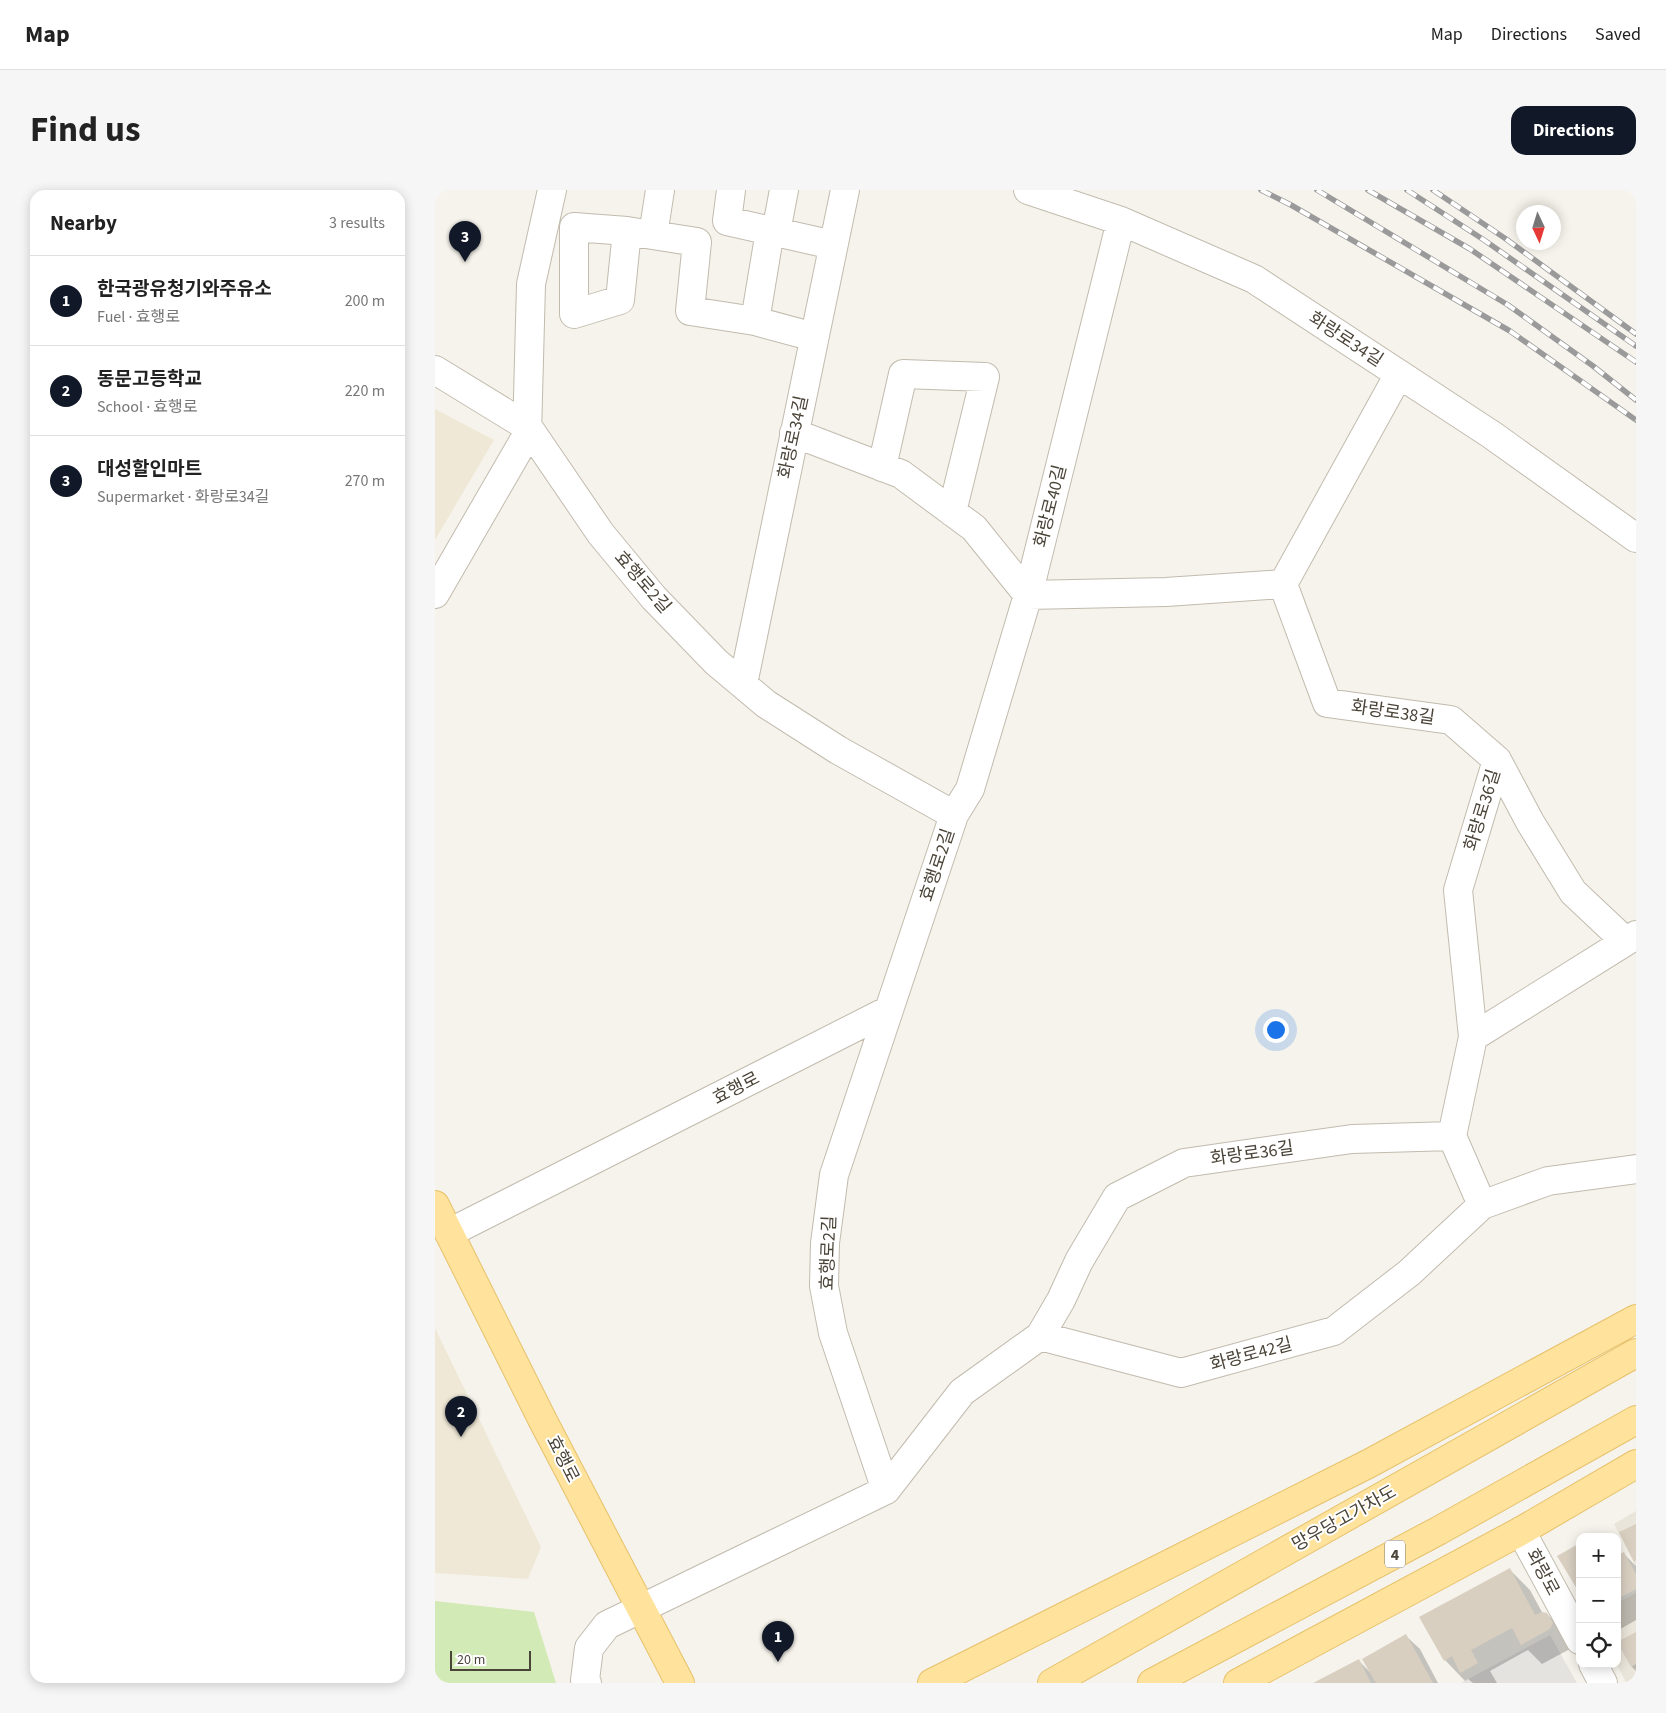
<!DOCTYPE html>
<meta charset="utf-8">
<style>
:root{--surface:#fff;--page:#f6f6f6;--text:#222;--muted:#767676;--line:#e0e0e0;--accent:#111827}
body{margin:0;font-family:"Source Sans 3","Noto Sans KR",sans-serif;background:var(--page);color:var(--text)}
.controls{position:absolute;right:15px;bottom:15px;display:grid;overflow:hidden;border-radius:10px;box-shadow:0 2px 12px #0003}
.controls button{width:45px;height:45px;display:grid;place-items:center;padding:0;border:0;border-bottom:1px solid var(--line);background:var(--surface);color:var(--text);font:25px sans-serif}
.compass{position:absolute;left:1081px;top:15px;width:45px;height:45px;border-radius:50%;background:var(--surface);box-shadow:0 2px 12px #0003;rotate:176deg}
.scale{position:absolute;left:15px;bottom:12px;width:81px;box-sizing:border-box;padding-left:5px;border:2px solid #4b4439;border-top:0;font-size:14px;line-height:18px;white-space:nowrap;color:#4b4439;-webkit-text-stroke:4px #fff;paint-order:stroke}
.you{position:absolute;left:840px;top:839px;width:18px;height:18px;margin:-12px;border:4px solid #fff;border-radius:50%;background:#1a73e8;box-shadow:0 0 0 8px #1a73e833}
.badge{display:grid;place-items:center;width:32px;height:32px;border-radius:50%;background:var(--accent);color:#fff;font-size:16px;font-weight:700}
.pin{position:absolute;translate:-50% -41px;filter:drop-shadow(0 1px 2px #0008)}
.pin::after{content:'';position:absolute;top:26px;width:18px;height:15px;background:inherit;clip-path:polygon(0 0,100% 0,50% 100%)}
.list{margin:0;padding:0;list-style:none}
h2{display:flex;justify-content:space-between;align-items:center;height:65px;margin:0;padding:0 20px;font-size:21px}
h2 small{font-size:16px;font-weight:400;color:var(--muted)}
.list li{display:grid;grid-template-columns:32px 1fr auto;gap:15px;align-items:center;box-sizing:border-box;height:90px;padding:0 20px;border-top:1px solid var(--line)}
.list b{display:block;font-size:19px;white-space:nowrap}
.list p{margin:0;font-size:16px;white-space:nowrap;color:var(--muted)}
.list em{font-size:16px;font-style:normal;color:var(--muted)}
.icon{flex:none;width:28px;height:28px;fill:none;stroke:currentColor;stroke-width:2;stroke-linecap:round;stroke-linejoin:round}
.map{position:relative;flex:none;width:1201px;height:1493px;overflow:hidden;border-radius:15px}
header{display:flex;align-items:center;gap:30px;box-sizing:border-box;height:70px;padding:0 25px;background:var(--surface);border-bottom:1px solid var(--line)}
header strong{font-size:24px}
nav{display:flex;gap:28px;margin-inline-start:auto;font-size:18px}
.intro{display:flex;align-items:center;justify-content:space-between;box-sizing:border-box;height:120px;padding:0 30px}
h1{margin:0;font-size:35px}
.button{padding:12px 22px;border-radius:15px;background:var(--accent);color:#fff;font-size:18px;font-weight:700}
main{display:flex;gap:30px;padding:0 30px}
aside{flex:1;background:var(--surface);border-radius:15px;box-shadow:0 2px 12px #0003}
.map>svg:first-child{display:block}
.residential{fill:#eae5da}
.education{fill:#efe8d6}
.green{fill:#d2eab5}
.parking{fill:#e5e3e0}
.shadow{fill:#0003}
.building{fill:#d8cfc1}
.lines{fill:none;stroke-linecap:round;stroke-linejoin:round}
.minor-casing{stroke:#c2bbae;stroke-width:30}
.major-casing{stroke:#e6c16a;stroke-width:30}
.minor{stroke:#fff;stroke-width:28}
.major{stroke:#ffe39c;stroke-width:28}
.rail-casing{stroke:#9a9a9a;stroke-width:5.5}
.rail{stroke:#fff;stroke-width:4;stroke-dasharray:11;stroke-linecap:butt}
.labels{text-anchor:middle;stroke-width:4;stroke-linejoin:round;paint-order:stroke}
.shield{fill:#fff;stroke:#817c74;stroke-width:1}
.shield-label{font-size:16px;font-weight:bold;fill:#4b4439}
.street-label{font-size:18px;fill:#4b4439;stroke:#fff}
</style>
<header>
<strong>Map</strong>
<nav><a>Map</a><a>Directions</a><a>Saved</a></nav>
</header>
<div class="intro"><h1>Find us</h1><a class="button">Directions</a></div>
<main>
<aside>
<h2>Nearby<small>3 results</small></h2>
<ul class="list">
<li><span class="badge">1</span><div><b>한국광유청기와주유소</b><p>Fuel · 효행로</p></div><em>200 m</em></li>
<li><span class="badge">2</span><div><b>동문고등학교</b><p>School · 효행로</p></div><em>220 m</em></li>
<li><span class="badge">3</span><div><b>대성할인마트</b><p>Supermarket · 화랑로34길</p></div><em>270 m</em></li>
</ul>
</aside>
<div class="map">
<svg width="1201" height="1493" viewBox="0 0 1201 1493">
<rect width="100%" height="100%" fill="#f6f3ec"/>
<path class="residential" d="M1201 1321V1377L1179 1334Z
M1201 1403V1493H1191L1182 1474V1413Z"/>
<path class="education" d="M0 219 59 250 0 350Z
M0 1138 106 1357 93 1389 0 1383Z"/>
<path class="green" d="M0 1411 99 1422 121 1493H0Z"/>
<path class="parking" d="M1115 1445 1142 1493H1026Z"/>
<path class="shadow" d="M1182 1361 1186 1365 1188 1363 1201 1376V1430L1182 1441Z
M1075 1380 1095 1400 1108 1424H1112L1132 1445 1138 1454 1135 1459 1107 1474 1093 1460 1055 1481 1062 1493H1038L1033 1489 1030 1491 1010 1470Z
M1201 1444V1481L1197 1477 1183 1453Z
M971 1446 985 1459 1003 1493H880L924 1471 935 1482Z"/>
<path class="building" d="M1201 1334V1370L1199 1372 1184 1342Z
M1145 1353V1404L1122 1366Z
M1189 1362 1201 1384V1399L1182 1409V1365Z
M1075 1378 1100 1425 1107 1422 1112 1423 1118 1433 1115 1439 1086 1455 1077 1438 1036 1460 1043 1473 1025 1483 1017 1466 1009 1471 984 1427Z
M1201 1442V1474L1196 1477 1182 1452Z
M971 1444 998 1493H941L927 1469Z
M924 1469 936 1493H878Z"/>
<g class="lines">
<g class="minor-casing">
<path id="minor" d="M296 0 292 31 398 55
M593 0 686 31 819 89 1057 245 1201 348
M192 41 139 37V124L185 110 192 41 262 52 255 121 320 131
M335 41 320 131 379 147
M341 42 349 0
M218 45 225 0
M0 180 93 237 166 344 219 408 281 472 331 514 403 560 519 625
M964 184 848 394 892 513 1016 530 1062 570 1095 632 1138 702 1190 751
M359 243 466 284 539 338 593 405 731 402 848 394
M447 277 468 184 550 187 517 322
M0 404 92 245 96 94 117 0
M308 494 410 0
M1038 847 1023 700 1062 570
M1017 946 1038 847 1201 745
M1017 946 1047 1015
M14 1043 454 820
M605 1146 626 1110 644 1071 682 1007 749 973 917 949 1017 946
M451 1300 398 1143 389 1096 390 1053 399 985 519 625 535 599 593 405 686 31
M1086 1341 1145 1450
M1158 1474 1168 1493
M152 1493 150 1490 154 1458 172 1435 451 1300 527 1202 605 1146 746 1183 899 1141 974 1083 1047 1015 1113 991 1201 979"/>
</g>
<g class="major-casing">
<path id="major" d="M0 1015 108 1231 245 1493
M497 1493 933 1274 1201 1129
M617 1493 1201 1163
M717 1493 1003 1341 1201 1230
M803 1493 1086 1341 1201 1274"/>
</g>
<use href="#minor" class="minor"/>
<use href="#major" class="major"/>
<g class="rail-casing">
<path id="rail" d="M826 0 856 15 1075 141 1201 230
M882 0 1073 115 1158 176 1201 210
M933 0 1035 59 1201 172
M972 0 1049 50 1201 156
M998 0 1071 49 1201 144"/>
</g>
<use href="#rail" class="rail"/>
</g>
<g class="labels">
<rect class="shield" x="950" y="1350.5" width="20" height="27" rx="4"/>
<g class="shield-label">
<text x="960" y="1370">4</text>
</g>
<g class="street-label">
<text transform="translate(911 149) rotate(33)" y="6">화랑로34길</text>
<text transform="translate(358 247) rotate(-78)" y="6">화랑로34길</text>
<text transform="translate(615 316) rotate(-76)" y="6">화랑로40길</text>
<text transform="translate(208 392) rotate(49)" y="6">효행로2길</text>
<text transform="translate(958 522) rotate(8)" y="6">화랑로38길</text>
<text transform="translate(1047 620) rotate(-73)" y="6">화랑로36길</text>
<text transform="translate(502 675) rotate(-72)" y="6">효행로2길</text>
<text transform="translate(301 898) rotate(-27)" y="6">효행로</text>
<text transform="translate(817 963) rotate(-8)" y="6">화랑로36길</text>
<text transform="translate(393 1063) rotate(-88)" y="6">효행로2길</text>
<text transform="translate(816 1164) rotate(-15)" y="6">화랑로42길</text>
<text transform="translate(128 1269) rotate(63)" y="6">효행로</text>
<text transform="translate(909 1328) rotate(-29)" y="6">망우당고가차도</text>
<text transform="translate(1108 1382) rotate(62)" y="6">화랑로</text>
</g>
</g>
</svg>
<div class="controls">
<button>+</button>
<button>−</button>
<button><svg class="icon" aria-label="locate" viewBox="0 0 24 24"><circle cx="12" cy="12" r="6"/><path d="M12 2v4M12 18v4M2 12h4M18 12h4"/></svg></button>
</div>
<svg class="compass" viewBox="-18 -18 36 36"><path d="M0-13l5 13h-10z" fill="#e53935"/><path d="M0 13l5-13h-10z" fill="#767676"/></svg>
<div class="scale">20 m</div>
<div class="you"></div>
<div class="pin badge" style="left:343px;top:1472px">1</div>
<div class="pin badge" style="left:26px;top:1247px">2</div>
<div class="pin badge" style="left:30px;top:72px">3</div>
</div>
</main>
